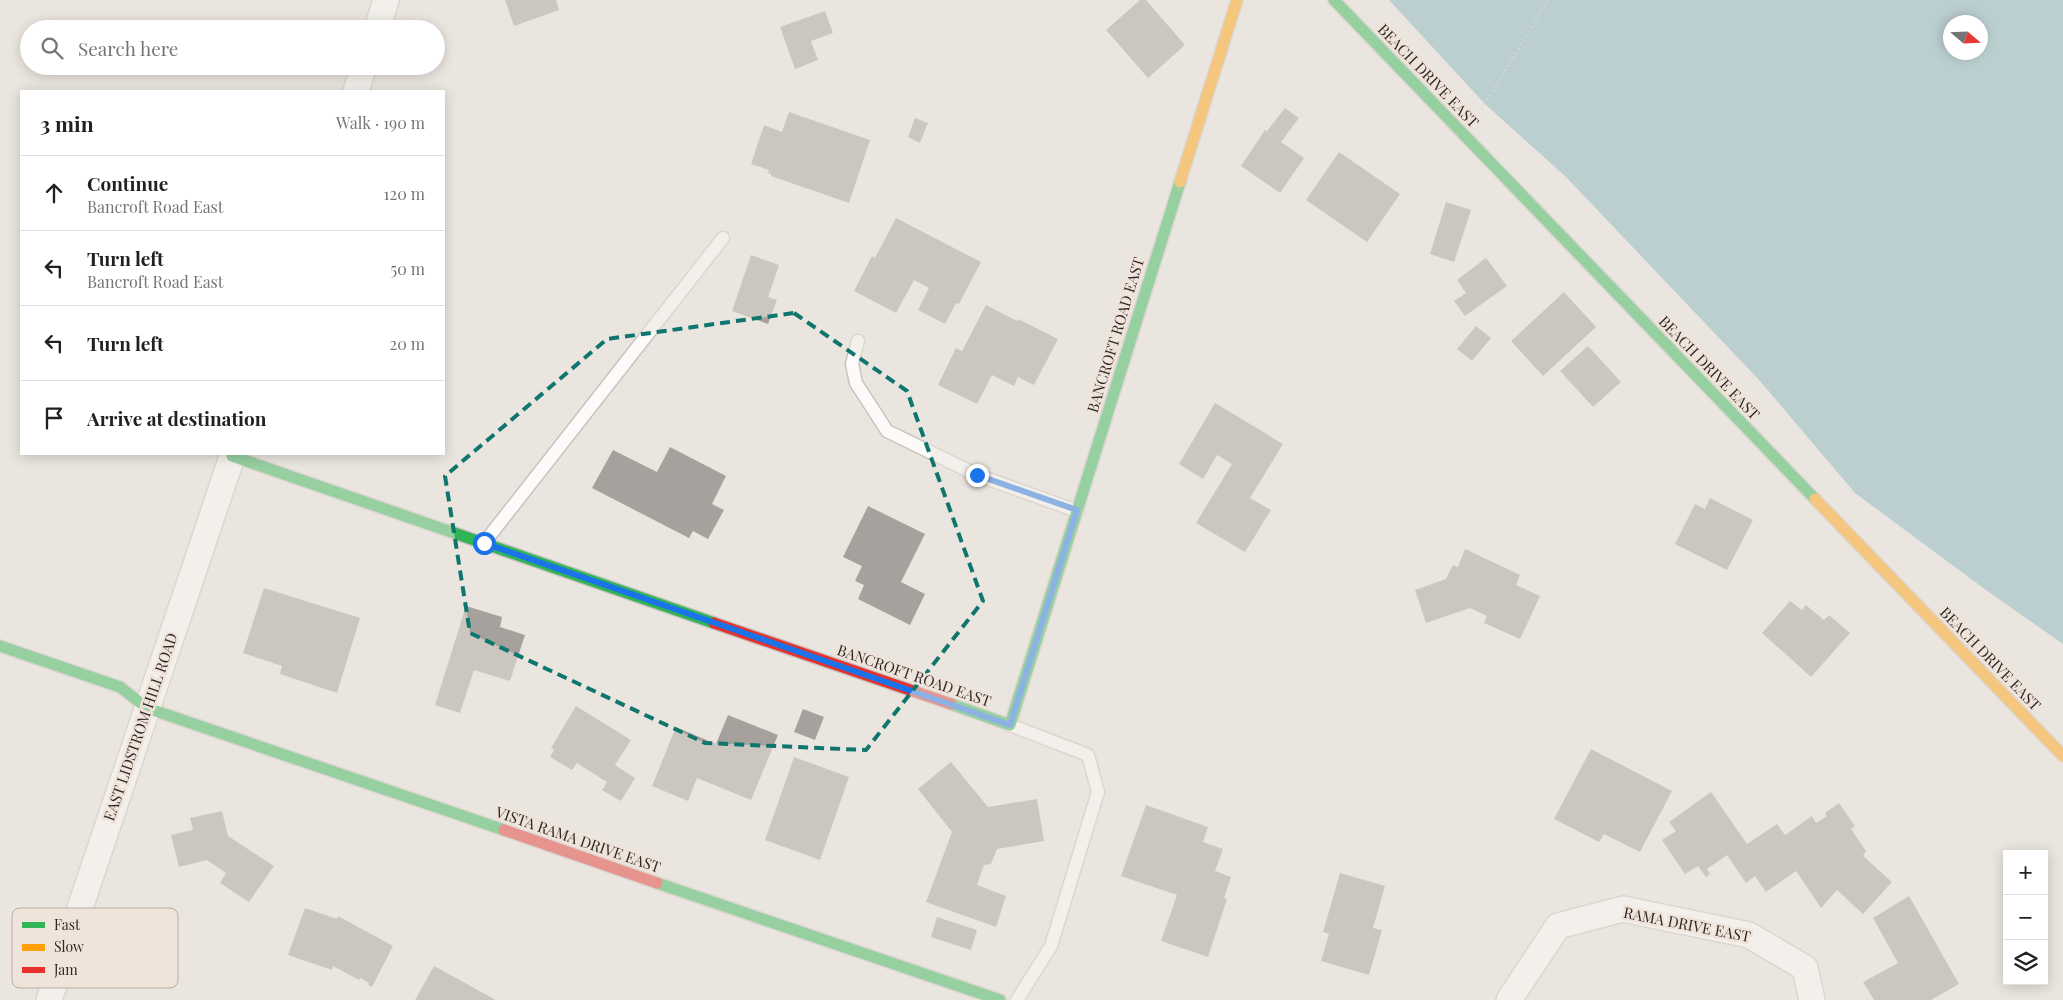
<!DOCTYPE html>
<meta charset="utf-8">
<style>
:root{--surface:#fff;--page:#f2f2f2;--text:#202124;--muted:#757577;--line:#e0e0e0}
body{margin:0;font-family:"Playfair Display",serif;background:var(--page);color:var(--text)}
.controls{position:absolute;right:15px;bottom:15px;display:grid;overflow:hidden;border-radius:0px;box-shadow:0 2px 12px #0003}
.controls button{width:45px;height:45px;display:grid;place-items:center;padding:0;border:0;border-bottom:1px solid var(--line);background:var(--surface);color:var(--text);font:25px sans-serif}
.compass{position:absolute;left:1943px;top:15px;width:45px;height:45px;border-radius:50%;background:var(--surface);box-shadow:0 2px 12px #0003;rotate:109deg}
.stop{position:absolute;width:15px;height:15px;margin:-11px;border:4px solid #1a73e8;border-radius:50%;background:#fff}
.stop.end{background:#1a73e8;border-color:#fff;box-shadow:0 1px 5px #0008}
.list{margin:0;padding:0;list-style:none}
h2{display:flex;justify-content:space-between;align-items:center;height:65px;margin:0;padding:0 20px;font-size:21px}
h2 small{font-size:16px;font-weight:400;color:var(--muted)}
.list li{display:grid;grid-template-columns:32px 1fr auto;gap:15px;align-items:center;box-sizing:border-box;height:75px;padding:0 20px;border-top:1px solid var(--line)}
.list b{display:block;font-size:19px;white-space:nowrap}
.list p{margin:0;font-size:16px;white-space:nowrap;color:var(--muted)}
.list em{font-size:16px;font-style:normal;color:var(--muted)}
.icon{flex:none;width:28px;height:28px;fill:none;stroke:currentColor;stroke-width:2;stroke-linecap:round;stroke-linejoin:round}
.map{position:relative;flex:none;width:2063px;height:1000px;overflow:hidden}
.search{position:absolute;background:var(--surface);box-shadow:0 2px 12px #0003;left:20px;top:20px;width:425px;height:55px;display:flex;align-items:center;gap:12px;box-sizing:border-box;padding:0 18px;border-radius:28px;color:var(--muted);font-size:19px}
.panel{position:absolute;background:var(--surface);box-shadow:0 2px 12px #0003;left:20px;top:90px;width:425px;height:365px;border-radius:0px}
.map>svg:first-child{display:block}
.water{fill:#80b3c2;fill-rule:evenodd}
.building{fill:#a6a19c}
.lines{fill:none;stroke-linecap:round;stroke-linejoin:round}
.lane-casing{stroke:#c8c3bf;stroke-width:15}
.street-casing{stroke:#c8c3bf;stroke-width:28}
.fast-casing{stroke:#c8c3bf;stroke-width:14}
.slow-casing{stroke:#c8c3bf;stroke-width:14}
.jam-casing{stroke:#c8c3bf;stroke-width:14}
.path{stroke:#c8c5c3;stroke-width:3;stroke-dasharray:1 4;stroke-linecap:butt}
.lane{stroke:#fcfbfa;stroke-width:12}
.street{stroke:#fcfbfa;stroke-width:25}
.fast{stroke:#30b455;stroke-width:11}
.slow{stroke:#ff9f0a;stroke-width:11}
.jam{stroke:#e5322d;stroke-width:11}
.route{stroke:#1a73e8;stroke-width:6}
.marked{fill:none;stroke:#0f766e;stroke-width:4;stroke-dasharray:10 6;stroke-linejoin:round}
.labels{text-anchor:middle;stroke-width:5;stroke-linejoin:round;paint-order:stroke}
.street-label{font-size:15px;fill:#2d2825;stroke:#f0e4da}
.key{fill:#f0e4da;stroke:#b6aca4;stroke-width:1}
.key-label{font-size:14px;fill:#2d2825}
</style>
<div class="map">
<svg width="2063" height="1000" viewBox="0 0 2063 1000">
<rect width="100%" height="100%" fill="#ebe5df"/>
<path class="water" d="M1389 0H2063V644L1986 590 1855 493 1760 381 1566 177 1485 104ZM1950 22H1980V52H1950Z"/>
<path class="building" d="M505 0H556L559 10 514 26Z
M1140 0H1146L1185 45 1148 78 1106 30Z
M825 11 833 33 811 41 818 60 795 69 780 27Z
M1285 108 1299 118 1281 142 1304 158 1280 193 1241 166 1265 130 1279 140 1267 131Z
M789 112 870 140 849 203 771 176V174L768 173 769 170 751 164 764 125 782 132Z
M915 118 928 123 920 143 908 137Z
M1339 152 1400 194 1367 242 1306 200Z
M1446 202 1471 210 1454 262 1430 254Z
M896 218 981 262 959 304 956 303 945 324 918 310 929 288 914 280 896 313 854 291 872 256 875 258Z
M751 255 779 265 768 297 777 300 768 324 732 311Z
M1486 258 1507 286 1465 316 1454 301 1466 293 1457 280Z
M1564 292 1596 327 1543 376 1511 341Z
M986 305 1017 321 1018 319 1058 339 1034 385 1018 377 1014 386 992 375 977 404 938 385 956 348 962 351Z
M1476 326 1491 338 1472 361 1457 349Z
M1588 346 1621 382 1593 407 1560 371Z
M1215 403 1283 444 1250 498 1271 510 1245 552 1196 523 1232 464 1217 455 1203 479 1179 464Z
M670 447 726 476 712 504 724 510 708 539 693 531 689 538 592 488 613 450 657 472Z
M1710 498 1753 520 1727 570 1675 544 1695 504 1705 509Z
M868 506 925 534 901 582 925 594 910 625 858 599 864 585 855 581 862 566 843 557Z
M1465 549 1520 575 1516 585 1540 596 1520 639 1484 623 1487 616 1470 608 1426 623 1415 590 1446 579 1453 565 1458 567Z
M264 588 360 618 337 693 280 674 282 666 243 653Z
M1790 601 1802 610 1806 605 1824 620 1829 615 1850 633 1811 677 1762 633Z
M466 606 502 617 500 627 525 635 510 681 474 670 460 713 435 705Z
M576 706 631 740 615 765 635 778 621 801 602 790 607 782 577 763 572 770 550 757 554 750 551 748Z
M803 709 824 717 815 740 794 732Z
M728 715 778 735 751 800 697 778 688 801 652 786 676 727 716 744Z
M1591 749 1672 791 1640 852 1604 834 1599 842 1554 819Z
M794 757 849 777 820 860 765 840Z
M951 762 988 807 1037 799 1044 841 997 849 991 864 984 865 977 885 1006 896 996 927 926 902 952 832 918 789Z
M1711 792 1747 844 1777 824 1785 835 1812 816 1816 823 1827 816 1825 813 1839 803 1855 826 1851 829 1866 851 1863 856 1892 882 1863 914 1837 890 1821 908 1796 871 1766 892 1755 876 1746 883 1727 855 1707 869 1710 874 1706 877 1698 866 1685 874 1662 840 1676 831 1669 822Z
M1146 805 1208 827 1203 842 1223 849 1215 871 1231 877 1224 898 1227 899 1208 957 1161 941 1177 895 1121 876Z
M222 811 228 836 274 866 249 902 220 883 226 873 207 860 179 867 171 835 193 830 190 818Z
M1340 873 1385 886 1373 928 1382 930 1369 975 1321 961 1329 934 1323 932Z
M1909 896 1959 984 1931 1000H1874L1863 982 1898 963 1873 918Z
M305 908 337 919 338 916 393 946 372 987 368 985 369 983 361 978 359 980 333 966 332 970 288 955Z
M937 917 977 930 971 950 931 937Z
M434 966 496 1000H415Z"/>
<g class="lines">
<g class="lane-casing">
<path id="lane" d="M858 341 852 364 856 383 887 431 977 475 1077 511
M484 543 723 238
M1010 725 1088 755 1098 792 1051 946 1017 1000"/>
</g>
<g class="street-casing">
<path id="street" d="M377 29 386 0
M356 91 364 66
M49 1000 233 454
M1509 1000 1558 926 1623 909 1749 935 1805 968 1812 1000"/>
</g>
<g class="fast-casing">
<path id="fast" d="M1334 0 1815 499
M232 456 714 623
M0 646 120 687 147 708 504 830
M951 704 1010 725 1180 182
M657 883 1000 1000"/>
</g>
<g class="slow-casing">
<path id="slow" d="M1180 182 1237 0
M1815 499 2063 756"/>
</g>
<g class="jam-casing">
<path id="jam" d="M714 623 951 704
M504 830 657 883"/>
</g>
<path class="path" d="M1482 109 1548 0"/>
<use href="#lane" class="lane"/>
<use href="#street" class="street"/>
<use href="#fast" class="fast"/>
<use href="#slow" class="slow"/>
<use href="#jam" class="jam"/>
</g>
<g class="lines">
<path class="route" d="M484 543 1010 725 1077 510 977 475"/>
</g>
<path d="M0 0H2063V1000H0ZM794 313 907 391 983 601 866 750 705 743 470 633 445 476 607 339Z" fill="#ebe5df" fill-opacity=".55" fill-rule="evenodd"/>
<path class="marked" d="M794 313 907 391 983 601 866 750 705 743 470 633 445 476 607 339Z"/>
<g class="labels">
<g class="street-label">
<text transform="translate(1428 76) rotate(46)" y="5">BEACH DRIVE EAST</text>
<text transform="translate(1116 335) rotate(-73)" y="5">BANCROFT ROAD EAST</text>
<text transform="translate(1709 368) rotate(46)" y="5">BEACH DRIVE EAST</text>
<text transform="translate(1990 659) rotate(46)" y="5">BEACH DRIVE EAST</text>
<text transform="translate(914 676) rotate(19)" y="5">BANCROFT ROAD EAST</text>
<text transform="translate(141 727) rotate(-71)" y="5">EAST LIDSTROM HILL ROAD</text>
<text transform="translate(578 840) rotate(19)" y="5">VISTA RAMA DRIVE EAST</text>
<text transform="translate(1687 925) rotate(11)" y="5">RAMA DRIVE EAST</text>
</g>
</g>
<rect x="12" y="908" width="166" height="80" rx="8" class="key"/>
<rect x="22" y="922" width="23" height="6" fill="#30b455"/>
<rect x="22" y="944" width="23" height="7" fill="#ff9f0a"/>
<rect x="22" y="967" width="23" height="6" fill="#e5322d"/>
<g class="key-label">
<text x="54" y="930">Fast</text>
<text x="54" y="952">Slow</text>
<text x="54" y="975">Jam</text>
</g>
</svg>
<div class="controls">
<button>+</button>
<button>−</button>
<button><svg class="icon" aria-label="layers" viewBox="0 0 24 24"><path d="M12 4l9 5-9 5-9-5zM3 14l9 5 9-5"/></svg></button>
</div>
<svg class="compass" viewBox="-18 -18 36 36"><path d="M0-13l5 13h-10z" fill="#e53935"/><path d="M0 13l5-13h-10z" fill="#757577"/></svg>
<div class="stop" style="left:484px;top:543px"></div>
<div class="stop end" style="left:977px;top:475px"></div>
<div class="search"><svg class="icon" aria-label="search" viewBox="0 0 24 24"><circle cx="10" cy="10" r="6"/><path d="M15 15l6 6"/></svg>Search here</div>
<section class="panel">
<h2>3 min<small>Walk · 190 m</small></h2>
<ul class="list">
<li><svg class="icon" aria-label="ahead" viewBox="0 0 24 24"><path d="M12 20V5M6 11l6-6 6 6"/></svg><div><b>Continue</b><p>Bancroft Road East</p></div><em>120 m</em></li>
<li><svg class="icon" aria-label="left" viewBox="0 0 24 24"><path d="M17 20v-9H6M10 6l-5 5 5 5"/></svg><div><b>Turn left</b><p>Bancroft Road East</p></div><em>50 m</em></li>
<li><svg class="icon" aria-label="left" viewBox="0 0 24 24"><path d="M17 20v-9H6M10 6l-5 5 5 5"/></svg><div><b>Turn left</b></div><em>20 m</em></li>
<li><svg class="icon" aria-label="arrive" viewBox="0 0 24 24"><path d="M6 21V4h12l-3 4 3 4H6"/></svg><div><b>Arrive at destination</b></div></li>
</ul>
</section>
</div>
